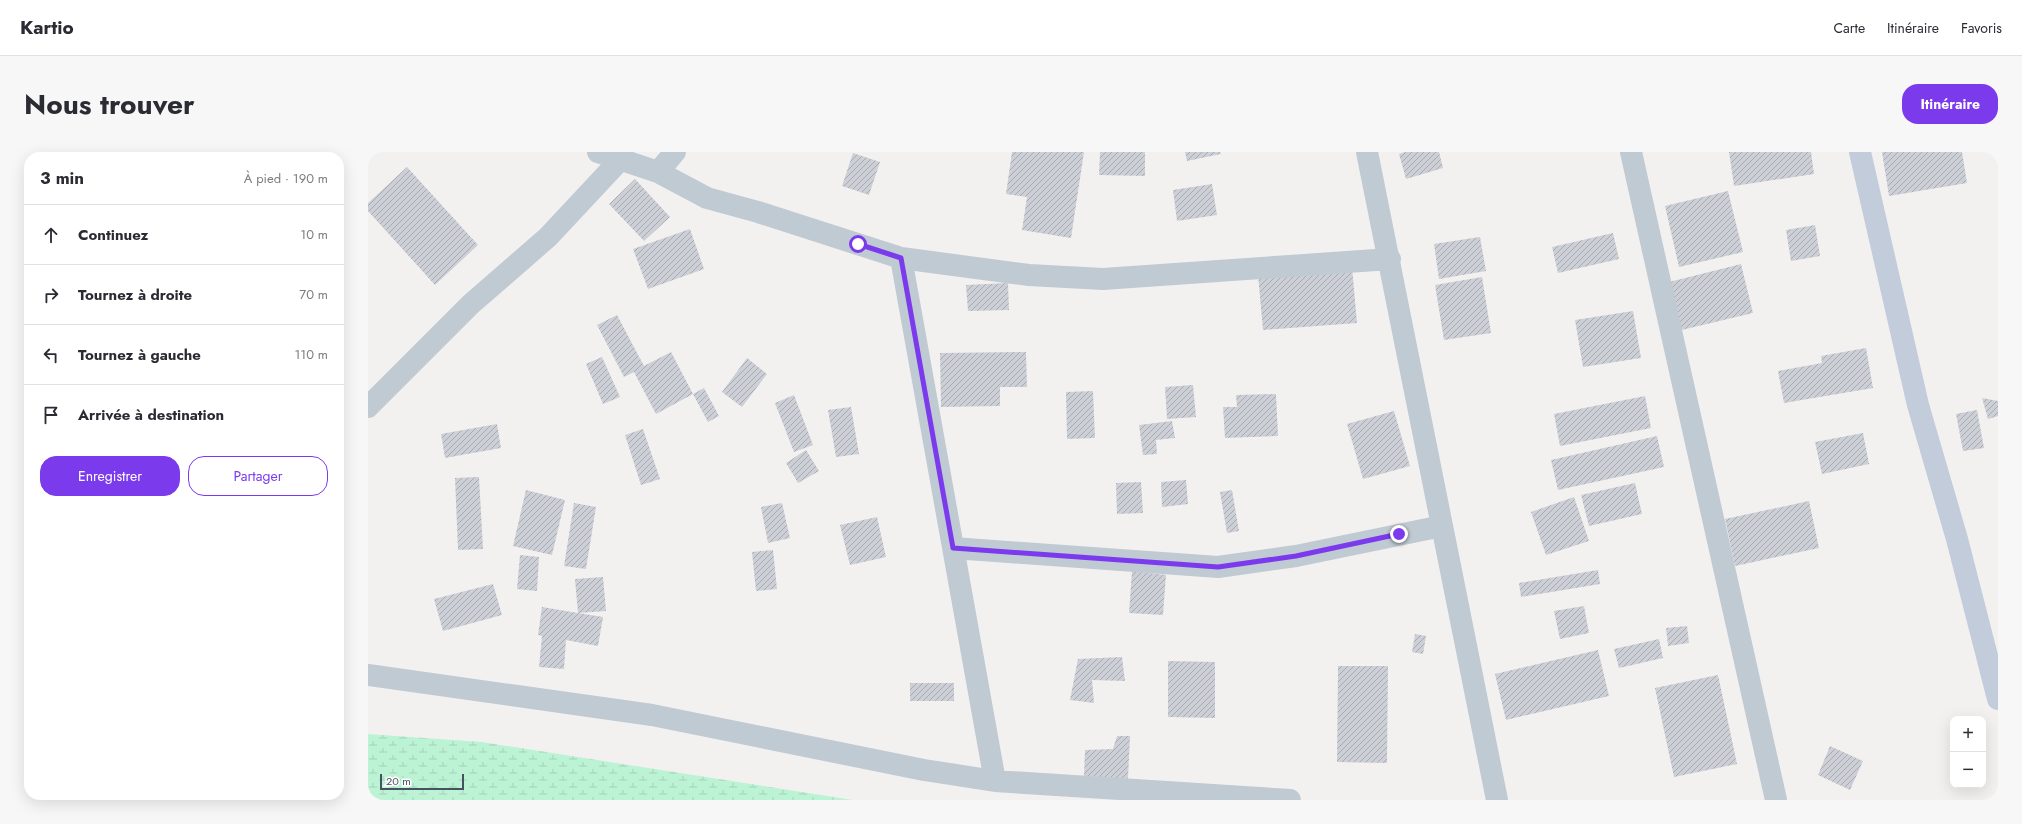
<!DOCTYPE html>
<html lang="fr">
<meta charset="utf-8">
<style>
:root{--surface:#fff;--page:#f7f7f7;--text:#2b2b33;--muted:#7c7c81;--line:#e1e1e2;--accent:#7c3aed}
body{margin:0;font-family:Jost,sans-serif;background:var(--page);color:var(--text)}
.controls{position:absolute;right:12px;bottom:12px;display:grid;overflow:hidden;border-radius:8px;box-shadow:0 4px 16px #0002}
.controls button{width:36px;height:36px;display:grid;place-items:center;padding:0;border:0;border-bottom:1px solid var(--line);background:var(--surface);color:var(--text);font:20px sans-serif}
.scale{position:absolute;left:12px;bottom:10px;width:84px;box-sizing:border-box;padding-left:4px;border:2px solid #475260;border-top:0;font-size:11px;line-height:14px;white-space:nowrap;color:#475260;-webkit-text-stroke:3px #fff;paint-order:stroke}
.stop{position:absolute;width:12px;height:12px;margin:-9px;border:3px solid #7c3aed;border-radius:50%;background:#fff}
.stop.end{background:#7c3aed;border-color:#fff;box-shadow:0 1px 4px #0008}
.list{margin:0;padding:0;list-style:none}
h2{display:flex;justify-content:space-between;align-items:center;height:52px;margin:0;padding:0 16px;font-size:17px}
h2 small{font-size:13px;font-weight:400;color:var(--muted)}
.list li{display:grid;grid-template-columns:26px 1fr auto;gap:12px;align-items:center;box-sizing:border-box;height:60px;padding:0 16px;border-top:1px solid var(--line)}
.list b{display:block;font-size:15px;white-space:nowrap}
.list em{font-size:13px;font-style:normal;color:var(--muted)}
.actions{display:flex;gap:8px;padding:12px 16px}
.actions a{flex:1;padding:9px 0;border:1px solid var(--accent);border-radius:16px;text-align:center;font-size:14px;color:var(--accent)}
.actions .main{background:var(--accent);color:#fff}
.icon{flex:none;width:22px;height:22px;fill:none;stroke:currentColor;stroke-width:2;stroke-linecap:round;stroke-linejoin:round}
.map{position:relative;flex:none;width:1630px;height:648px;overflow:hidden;border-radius:16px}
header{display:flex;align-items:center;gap:24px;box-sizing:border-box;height:56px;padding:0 20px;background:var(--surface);border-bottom:1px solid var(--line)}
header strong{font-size:19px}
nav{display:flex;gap:22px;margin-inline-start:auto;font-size:14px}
.intro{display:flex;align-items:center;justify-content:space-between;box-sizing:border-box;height:96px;padding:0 24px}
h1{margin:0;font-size:28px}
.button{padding:10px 18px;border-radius:16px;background:var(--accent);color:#fff;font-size:14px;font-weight:700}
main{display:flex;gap:24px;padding:0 24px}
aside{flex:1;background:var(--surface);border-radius:16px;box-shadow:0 4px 16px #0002}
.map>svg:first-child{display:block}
.wetland{fill:url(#wetland-marsh)}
.building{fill:url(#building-hatch)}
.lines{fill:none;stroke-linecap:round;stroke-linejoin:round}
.minor{stroke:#c0cad3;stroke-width:22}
.secondary{stroke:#c2ccda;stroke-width:22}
.route{stroke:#7c3aed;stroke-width:5}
</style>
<header>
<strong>Kartio</strong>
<nav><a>Carte</a><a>Itinéraire</a><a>Favoris</a></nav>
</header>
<div class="intro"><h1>Nous trouver</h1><a class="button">Itinéraire</a></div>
<main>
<aside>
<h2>3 min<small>À pied · 190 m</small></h2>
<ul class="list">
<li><svg class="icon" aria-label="ahead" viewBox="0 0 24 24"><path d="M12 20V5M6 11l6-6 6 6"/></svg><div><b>Continuez</b></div><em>10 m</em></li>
<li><svg class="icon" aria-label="right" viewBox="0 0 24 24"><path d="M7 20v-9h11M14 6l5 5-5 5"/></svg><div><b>Tournez à droite</b></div><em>70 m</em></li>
<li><svg class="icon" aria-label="left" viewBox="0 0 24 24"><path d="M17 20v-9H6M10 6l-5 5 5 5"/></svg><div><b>Tournez à gauche</b></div><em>110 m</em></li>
<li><svg class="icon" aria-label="arrive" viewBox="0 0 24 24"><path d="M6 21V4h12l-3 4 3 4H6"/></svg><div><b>Arrivée à destination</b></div></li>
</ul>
<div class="actions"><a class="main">Enregistrer</a><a>Partager</a></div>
</aside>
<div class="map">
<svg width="1630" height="648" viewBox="0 0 1630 648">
<defs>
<pattern id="wetland-marsh" width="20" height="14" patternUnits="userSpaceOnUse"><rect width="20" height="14" fill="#bdf3d5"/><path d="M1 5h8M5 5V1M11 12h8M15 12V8" fill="none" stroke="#a4d2b9"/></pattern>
<pattern id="building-hatch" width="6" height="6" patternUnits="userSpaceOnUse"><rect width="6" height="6" fill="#cccfd6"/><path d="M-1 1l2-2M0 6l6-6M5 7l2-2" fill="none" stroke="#a7abb1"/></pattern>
</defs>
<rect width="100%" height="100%" fill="#f3f1f0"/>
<path class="wetland" d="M0 582 114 590 485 648H0Z"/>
<path class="building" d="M644 0H716L703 86 654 78 659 45 638 42Z
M732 0H777V24L731 23Z
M817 0H852L853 2 819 9Z
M1037 0H1071L1075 16 1038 27 1031 2Z
M1361 0H1443L1446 22 1366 34Z
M1514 0H1594L1599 31 1521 44Z
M485 1 512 10 501 43 474 34Z
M39 15 110 93 67 133 0 59V51Z
M267 27 302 65 276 89 241 52Z
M844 32 849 63 809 69 805 38Z
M1360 39 1375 100 1311 115 1297 54Z
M1447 73 1452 104 1423 109 1418 78Z
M322 77 336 117 280 137 265 97Z
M1245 81 1251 107 1190 121 1184 95Z
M1112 85 1118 119 1071 127 1066 92Z
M1373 112 1385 161 1301 181 1289 133Z
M984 115 989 171 895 178 890 123Z
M1114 125 1123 181 1076 188 1067 133Z
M640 131 641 158 600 159 598 133Z
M1265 159 1273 206 1215 215 1207 168Z
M249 163 276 214 303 200 325 242 288 262 266 220 256 225 229 173Z
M1498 196 1505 236 1416 251 1410 219 1454 211 1453 204Z
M658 200 659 235H632V254L573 255 572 201Z
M234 205 252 245 235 252 218 212Z
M379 206 399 222 374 255 354 240Z
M825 233 828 265 799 267 797 235Z
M336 236 351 264 340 270 325 242Z
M725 239 727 286 699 287 698 240Z
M908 242 910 284 857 286 855 255H869L868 243Z
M426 243 445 293 426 300 407 251Z
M1277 244 1283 276 1192 294 1186 262Z
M1614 246 1630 249V264L1620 267Z
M483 255 491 302 468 305 460 258Z
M1609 258 1616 296 1595 299 1588 262Z
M1026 259 1042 314 995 327 979 272Z
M804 269 807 286 788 288 789 302 775 303 771 273Z
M129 272 133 296 77 306 73 282Z
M275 277 292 327 273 333 257 283Z
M1495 281 1501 312 1454 322 1447 290Z
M1289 284 1296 315 1190 338 1183 308Z
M438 298 451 319 430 331 418 311Z
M111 325 115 397 90 398 87 326Z
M818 328 820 352 794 355 793 330Z
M773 330 775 361 749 362 748 331Z
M1267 331 1274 362 1221 374 1213 343Z
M158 338 197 348 184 403 145 394Z
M864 338 871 379 859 381 852 340Z
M1206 345 1221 389 1178 403 1163 360Z
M1441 349 1451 396 1367 414 1357 367Z
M206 351 228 355 218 417 196 414Z
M414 351 422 386 400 391 393 355Z
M509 365 518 405 482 413 472 373Z
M405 398 409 437 388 439 384 400Z
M152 403 171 405 169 439 149 437Z
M1230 418 1232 432 1153 445 1151 431Z
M764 419 798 423 795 463 761 461Z
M235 425 238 459 210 461 235 465 230 494 198 488 196 517 171 515 174 484 170 483 174 455 210 461 207 427Z
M125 432 134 463 75 479 66 447Z
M1216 454 1221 481 1192 487 1186 459Z
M1319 474 1321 491 1300 494 1298 476Z
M1047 482 1058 484 1055 502 1044 500Z
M1291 487 1295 506 1251 516 1246 497Z
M1230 498 1241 544 1138 568 1127 522Z
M754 505 757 529 724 528 726 551 702 548 710 507Z
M800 509 847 510V566L800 565Z
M970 514H1020L1019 611 969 610Z
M1350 523 1369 612 1306 625 1287 536Z
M542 531H586V549H542Z
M749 584H762L760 627 716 624 717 598 745 597Z
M1462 594 1495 609 1482 638 1450 623Z"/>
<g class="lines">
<path class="minor" d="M230 0 290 20 339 46 390 60 533 106 661 123 735 127 1022 107
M999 0 1129 648
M1263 0 1408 648
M290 20 307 0
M533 106 627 629
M0 255 103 152 180 85 252 8
M585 396 850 415 928 404 1074 374
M0 523 284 563 556 618 627 629 922 648"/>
<path class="secondary" d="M1492 0 1550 253 1589 387 1630 547"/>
</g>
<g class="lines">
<path class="route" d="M490 92 533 106 585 396 850 415 928 404 1031 382"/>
</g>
</svg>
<div class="controls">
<button>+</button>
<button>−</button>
</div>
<div class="scale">20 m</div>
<div class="stop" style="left:490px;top:92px"></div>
<div class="stop end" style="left:1031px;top:382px"></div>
</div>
</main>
